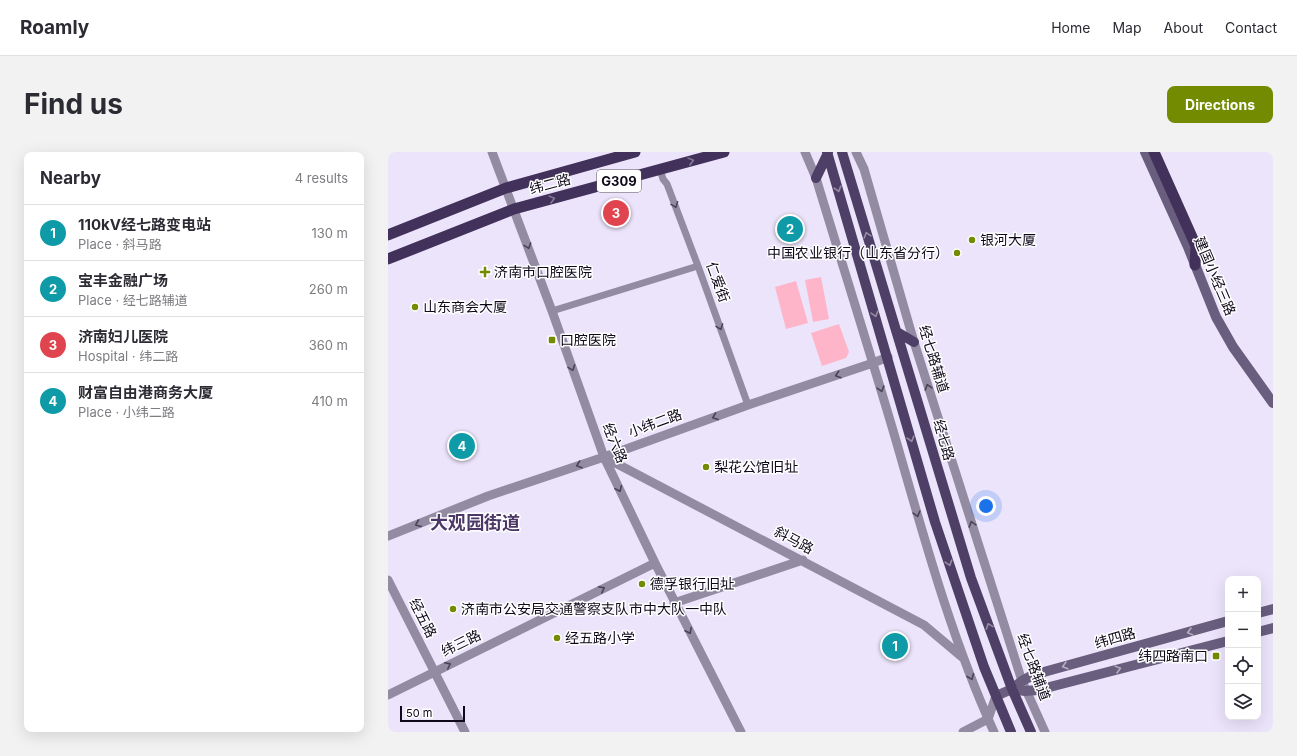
<!DOCTYPE html>
<meta charset="utf-8">
<style>
:root{--surface:#fff;--page:#f2f2f3;--text:#2b2b33;--muted:#7c7c81;--line:#e1e1e2;--accent:#728b00}
body{margin:0;font-family:Inter,"Noto Sans SC",sans-serif;background:var(--page);color:var(--text)}
.controls{position:absolute;right:12px;bottom:12px;display:grid;overflow:hidden;border-radius:8px;box-shadow:0 4px 16px #0002}
.controls button{width:36px;height:36px;display:grid;place-items:center;padding:0;border:0;border-bottom:1px solid var(--line);background:var(--surface);color:var(--text);font:20px sans-serif}
.scale{position:absolute;left:12px;bottom:10px;width:65px;box-sizing:border-box;padding-left:4px;border:2px solid #0f081a;border-top:0;font-size:11px;line-height:14px;white-space:nowrap;color:#0f081a;-webkit-text-stroke:3px #fff;paint-order:stroke}
.you{position:absolute;left:598px;top:354px;width:14px;height:14px;margin:-10px;border:3px solid #fff;border-radius:50%;background:#1a73e8;box-shadow:0 0 0 6px #1a73e833}
.badge{display:grid;place-items:center;width:26px;height:26px;border-radius:50%;background:var(--accent);color:#fff;font-size:13px;font-weight:700}
.pin{position:absolute;translate:-50% -50%;border:2px solid #fff;box-shadow:0 1px 4px #0006}
.list{margin:0;padding:0;list-style:none}
h2{display:flex;justify-content:space-between;align-items:center;height:52px;margin:0;padding:0 16px;font-size:17px}
h2 small{font-size:13px;font-weight:400;color:var(--muted)}
.list li{display:grid;grid-template-columns:26px 1fr auto;gap:12px;align-items:center;box-sizing:border-box;height:56px;padding:0 16px;border-top:1px solid var(--line)}
.list b{display:block;font-size:15px;white-space:nowrap}
.list p{margin:0;font-size:13px;white-space:nowrap;color:var(--muted)}
.list em{font-size:13px;font-style:normal;color:var(--muted)}
.icon{flex:none;width:22px;height:22px;fill:none;stroke:currentColor;stroke-width:2;stroke-linecap:round;stroke-linejoin:round}
.map{position:relative;flex:none;width:885px;height:580px;overflow:hidden;border-radius:8px}
header{display:flex;align-items:center;gap:24px;box-sizing:border-box;height:56px;padding:0 20px;background:var(--surface);border-bottom:1px solid var(--line)}
header strong{font-size:19px}
nav{display:flex;gap:22px;margin-inline-start:auto;font-size:14px}
.intro{display:flex;align-items:center;justify-content:space-between;box-sizing:border-box;height:96px;padding:0 24px}
h1{margin:0;font-size:28px}
.button{padding:10px 18px;border-radius:8px;background:var(--accent);color:#fff;font-size:14px;font-weight:700}
main{display:flex;gap:24px;padding:0 24px}
aside{flex:1;background:var(--surface);border-radius:8px;box-shadow:0 4px 16px #0002}
.map>svg:first-child{display:block}
.green{fill:#feb5c9}
.lines{fill:none;stroke-linecap:round;stroke-linejoin:round}
.minor{stroke:#938ba2;stroke-width:7}
.tertiary{stroke:#938ba2;stroke-width:9}
.secondary{stroke:#6a5e7f;stroke-width:10}
.primary{stroke:#4e3f66;stroke-width:10}
.trunk{stroke:#42325b;stroke-width:11}
.oneway{stroke:#847a94}
.oneway2{stroke:#958ca3}
.oneway3{stroke:#4a4357}
.oneway4{stroke:#b4aebf}
.poi-dot{fill:#728b00;stroke:#fff;stroke-width:1.5}
.labels{text-anchor:middle;stroke-width:3;stroke-linejoin:round;paint-order:stroke}
.shield{fill:#fff;stroke:#57525f;stroke-width:1}
.shield-label{font-size:13px;font-weight:bold;fill:#0f081a}
.street-label{font-size:14px;fill:#0f081a;stroke:#fff}
.poi-label{font-size:14px;fill:#0f081a;stroke:#fff;text-anchor:start}
.district-label{font-size:18px;font-weight:bold;fill:#4b3866;stroke:#fff}
</style>
<header>
<strong>Roamly</strong>
<nav><a>Home</a><a>Map</a><a>About</a><a>Contact</a></nav>
</header>
<div class="intro"><h1>Find us</h1><a class="button">Directions</a></div>
<main>
<aside>
<h2>Nearby<small>4 results</small></h2>
<ul class="list">
<li><span class="badge" style="background:#0f9aa8">1</span><div><b>110kV经七路变电站</b><p>Place · 斜马路</p></div><em>130 m</em></li>
<li><span class="badge" style="background:#0f9aa8">2</span><div><b>宝丰金融广场</b><p>Place · 经七路辅道</p></div><em>260 m</em></li>
<li><span class="badge" style="background:#e0444e">3</span><div><b>济南妇儿医院</b><p>Hospital · 纬二路</p></div><em>360 m</em></li>
<li><span class="badge" style="background:#0f9aa8">4</span><div><b>财富自由港商务大厦</b><p>Place · 小纬二路</p></div><em>410 m</em></li>
</ul>
</aside>
<div class="map">
<svg width="885" height="580" viewBox="0 0 885 580">
<rect width="100%" height="100%" fill="#ece4fb"/>
<path class="green" d="M433 125 441 167 425 170 417 128Z
M408 129 420 171 398 177 387 135Z
M451 172 461 200 458 206 434 214 423 181Z"/>
<g class="lines">
<path class="minor" d="M272 17 275 27 279 32 310 114 360 253
M164 159 310 114"/>
<path class="tertiary" d="M104 0 164 159 216 305 267 411 353 580
M417 0 428 26C455 115 483 203 509 292 537 389 564 488 606 580
M468 0 476 17 526 190 634 529 657 580
M216 305 536 473 574 505
M0 384 100 344 216 305 360 253 485 211 500 205
M0 428 77 580
M286 451 415 408
M0 543 267 411
M575 580 600 567 608 544"/>
<path class="secondary" d="M757 0 800 95 828 165 845 195 885 251
M870 461 885 457
M870 480 885 476
M624 537 637 539 650 538 840 489
M608 544 624 537 634 529 645 523 840 469"/>
<path class="primary" d="M439 0 547 370 596 515 623 580
M454 0 583 426 624 537 643 580
M428 26 440 1
M509 180 526 190"/>
<path class="trunk" d="M766 0 808 94 807 113
M0 83 118 36 247 0
M0 107 126 57 336 0"/>
</g>
<defs><path id="oneway-chevron" d="M-2-3.5L2.5 0L-2 3.5" fill="none" stroke-width="1.6" stroke-linecap="round" stroke-linejoin="round"/></defs>
<g class="oneway">
<use href="#oneway-chevron" transform="translate(303 9) rotate(-15)"/>
<use href="#oneway-chevron" transform="translate(164 47) rotate(-15)"/>
</g>
<g class="oneway2">
<use href="#oneway-chevron" transform="translate(450 37) rotate(74)"/>
<use href="#oneway-chevron" transform="translate(479 83) rotate(-107)"/>
<use href="#oneway-chevron" transform="translate(487 162) rotate(74)"/>
<use href="#oneway-chevron" transform="translate(523 287) rotate(74)"/>
<use href="#oneway-chevron" transform="translate(561 411) rotate(72)"/>
<use href="#oneway-chevron" transform="translate(601 474) rotate(-110)"/>
</g>
<g class="oneway3">
<use href="#oneway-chevron" transform="translate(287 53) rotate(69)"/>
<use href="#oneway-chevron" transform="translate(140 94) rotate(70)"/>
<use href="#oneway-chevron" transform="translate(332 175) rotate(70)"/>
<use href="#oneway-chevron" transform="translate(184 216) rotate(70)"/>
<use href="#oneway-chevron" transform="translate(450 223) rotate(162)"/>
<use href="#oneway-chevron" transform="translate(540 235) rotate(-108)"/>
<use href="#oneway-chevron" transform="translate(493 237) rotate(74)"/>
<use href="#oneway-chevron" transform="translate(327 265) rotate(160)"/>
<use href="#oneway-chevron" transform="translate(191 313) rotate(161)"/>
<use href="#oneway-chevron" transform="translate(231 337) rotate(65)"/>
<use href="#oneway-chevron" transform="translate(529 362) rotate(74)"/>
<use href="#oneway-chevron" transform="translate(30 372) rotate(158)"/>
<use href="#oneway-chevron" transform="translate(584 372) rotate(-108)"/>
<use href="#oneway-chevron" transform="translate(214 437) rotate(-26)"/>
<use href="#oneway-chevron" transform="translate(301 479) rotate(63)"/>
<use href="#oneway-chevron" transform="translate(60 513) rotate(-26)"/>
<use href="#oneway-chevron" transform="translate(583 525) rotate(68)"/>
</g>
<g class="oneway4">
<use href="#oneway-chevron" transform="translate(802 480) rotate(165)"/>
<use href="#oneway-chevron" transform="translate(677 514) rotate(164)"/>
<use href="#oneway-chevron" transform="translate(730 517) rotate(-15)"/>
</g>
<g class="poi-dot">
<circle cx="584" cy="88" r="4"/>
<circle cx="569" cy="101" r="4"/>
<path d="M95 114h4v4h4v4h-4v4h-4v-4h-4v-4h4z"/>
<circle cx="27" cy="155" r="4"/>
<rect x="160" y="184" width="8" height="8" rx="2"/>
<circle cx="318" cy="315" r="4"/>
<circle cx="254" cy="432" r="4"/>
<circle cx="65" cy="457" r="4"/>
<circle cx="169" cy="486" r="4"/>
<rect x="824" y="500" width="8" height="8" rx="2"/>
</g>
<g class="labels">
<rect class="shield" x="209" y="18" width="44" height="22" rx="3"/>
<g class="shield-label">
<text x="231" y="34">G309</text>
</g>
<g class="street-label">
<text transform="translate(162 32) rotate(-15)" y="5">纬二路</text>
<text transform="translate(827 124) rotate(67)" y="5">建国小经三路</text>
<text transform="translate(330 130) rotate(70)" y="5">仁爱街</text>
<text transform="translate(546 207) rotate(73)" y="5">经七路辅道</text>
<text transform="translate(267 271) rotate(-20)" y="5">小纬二路</text>
<text transform="translate(556 288) rotate(74)" y="5">经七路</text>
<text transform="translate(227 291) rotate(68)" y="5">经六路</text>
<text transform="translate(406 388) rotate(28)" y="5">斜马路</text>
<text transform="translate(35 466) rotate(63)" y="5">经五路</text>
<text transform="translate(727 486) rotate(-16)" y="5">纬四路</text>
<text transform="translate(73 491) rotate(-26)" y="5">纬三路</text>
<text transform="translate(646 515) rotate(70)" y="5">经七路辅道</text>
</g>
<g class="poi-label">
<text x="592" y="93">银河大厦</text>
<text x="561" y="106" text-anchor="end">中国农业银行（山东省分行）</text>
<text x="106" y="125">济南市口腔医院</text>
<text x="35" y="160">山东商会大厦</text>
<text x="172" y="193">口腔医院</text>
<text x="326" y="320">梨花公馆旧址</text>
<text x="262" y="437">德孚银行旧址</text>
<text x="73" y="462">济南市公安局交通警察支队市中大队一中队</text>
<text x="177" y="491">经五路小学</text>
<text x="820" y="509" text-anchor="end">纬四路南口</text>
</g>
<g class="district-label">
<text x="87" y="377">大观园街道</text>
</g>
</g>
</svg>
<div class="controls">
<button>+</button>
<button>−</button>
<button><svg class="icon" aria-label="locate" viewBox="0 0 24 24"><circle cx="12" cy="12" r="6"/><path d="M12 2v4M12 18v4M2 12h4M18 12h4"/></svg></button>
<button><svg class="icon" aria-label="layers" viewBox="0 0 24 24"><path d="M12 4l9 5-9 5-9-5zM3 14l9 5 9-5"/></svg></button>
</div>
<div class="scale">50 m</div>
<div class="you"></div>
<div class="pin badge" style="left:507px;top:494px;background:#0f9aa8">1</div>
<div class="pin badge" style="left:402px;top:77px;background:#0f9aa8">2</div>
<div class="pin badge" style="left:228px;top:61px;background:#e0444e">3</div>
<div class="pin badge" style="left:74px;top:294px;background:#0f9aa8">4</div>
</div>
</main>
